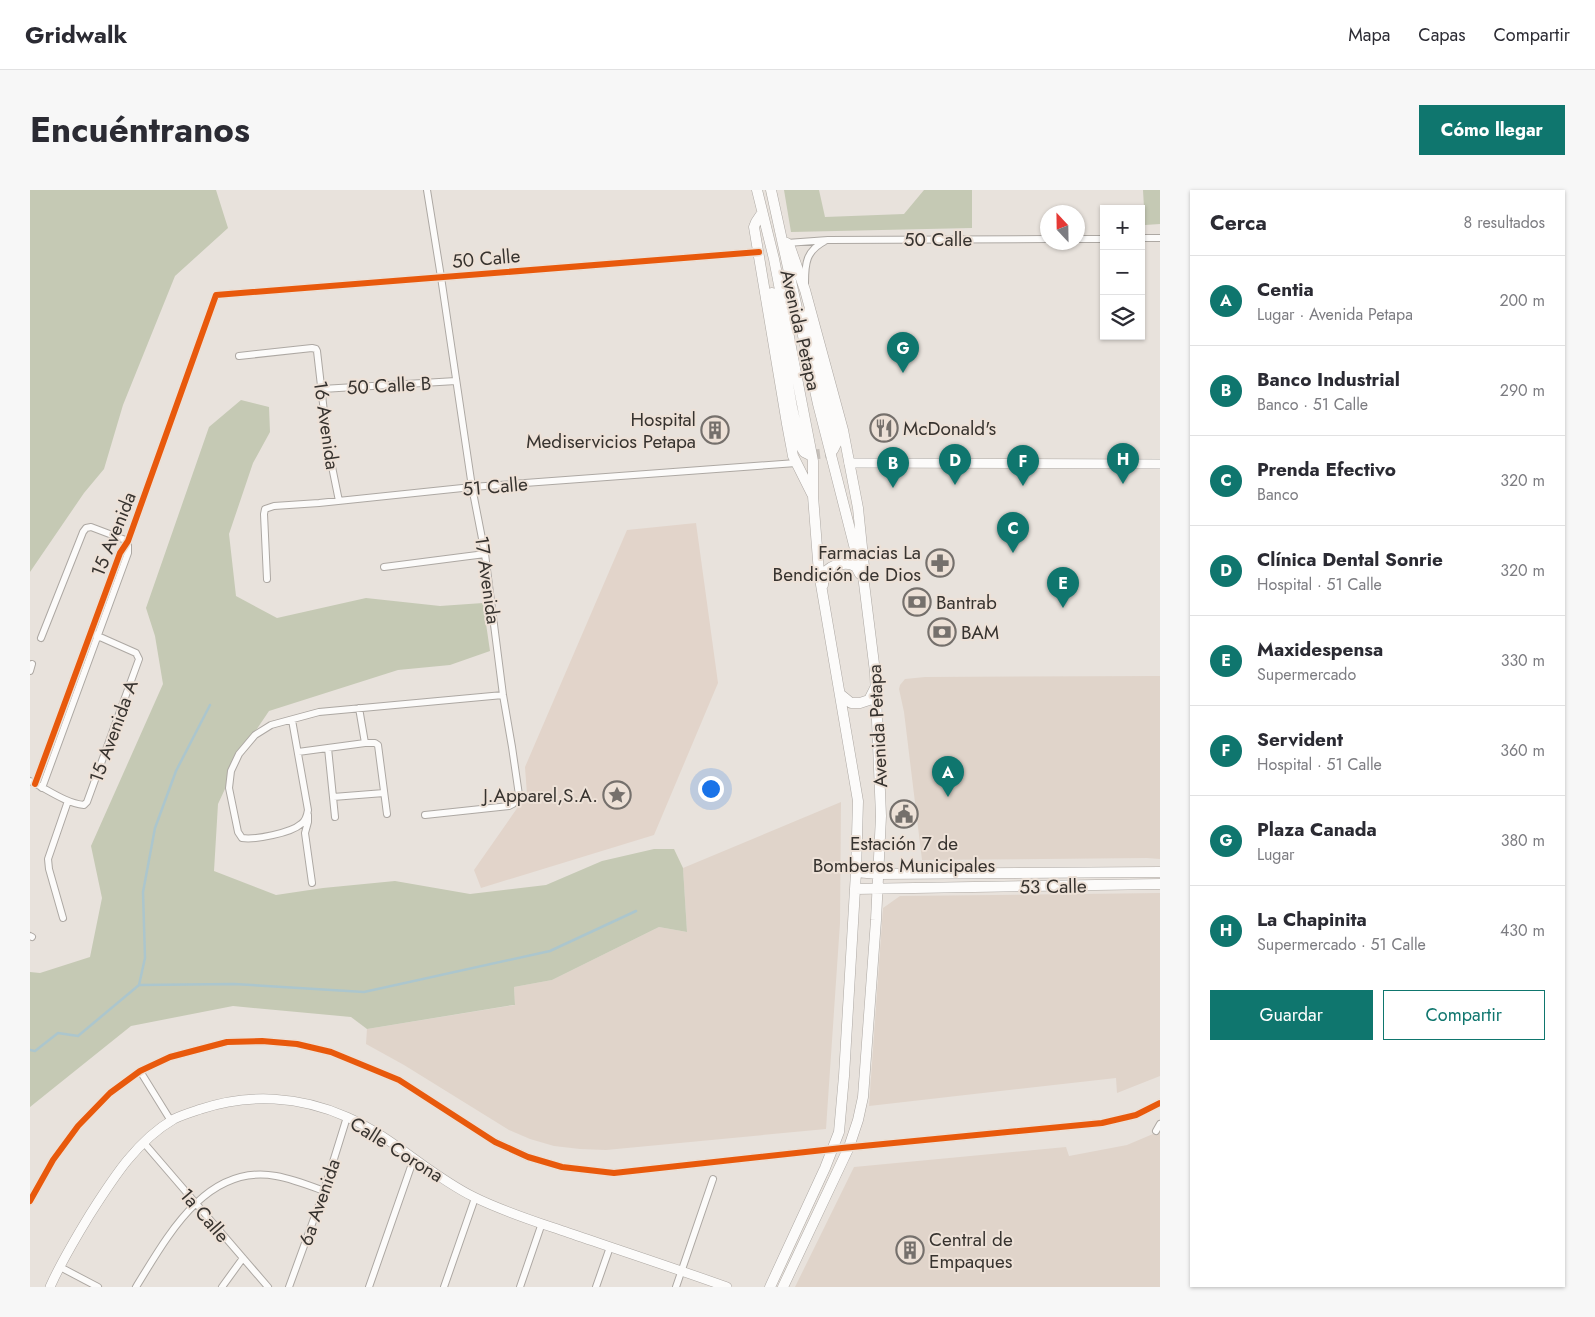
<!DOCTYPE html>
<html lang="es">
<meta charset="utf-8">
<style>
:root{--surface:#fff;--page:#f7f7f7;--text:#2b2b33;--muted:#7c7c81;--line:#e1e1e2;--accent:#0f766e}
body{margin:0;font-family:Jost,sans-serif;background:var(--page);color:var(--text)}
.controls{position:absolute;right:15px;top:15px;display:grid;overflow:hidden;border-radius:0px;box-shadow:0 1px 4px #0004}
.controls button{width:45px;height:45px;display:grid;place-items:center;padding:0;border:0;border-bottom:1px solid var(--line);background:var(--surface);color:var(--text);font:25px sans-serif}
.compass{position:absolute;left:1010px;top:15px;width:45px;height:45px;border-radius:50%;background:var(--surface);box-shadow:0 1px 4px #0004;rotate:338deg}
.you{position:absolute;left:680px;top:598px;width:18px;height:18px;margin:-12px;border:4px solid #fff;border-radius:50%;background:#1a73e8;box-shadow:0 0 0 8px #1a73e833}
.badge{display:grid;place-items:center;width:32px;height:32px;border-radius:50%;background:var(--accent);color:#fff;font-size:16px;font-weight:700}
.pin{position:absolute;translate:-50% -41px;filter:drop-shadow(0 1px 2px #0008)}
.pin::after{content:'';position:absolute;top:26px;width:18px;height:15px;background:inherit;clip-path:polygon(0 0,100% 0,50% 100%)}
.list{margin:0;padding:0;list-style:none}
h2{display:flex;justify-content:space-between;align-items:center;height:65px;margin:0;padding:0 20px;font-size:21px}
h2 small{font-size:16px;font-weight:400;color:var(--muted)}
.list li{display:grid;grid-template-columns:32px 1fr auto;gap:15px;align-items:center;box-sizing:border-box;height:90px;padding:0 20px;border-top:1px solid var(--line)}
.list b{display:block;font-size:19px;white-space:nowrap}
.list p{margin:0;font-size:16px;white-space:nowrap;color:var(--muted)}
.list em{font-size:16px;font-style:normal;color:var(--muted)}
.actions{display:flex;gap:10px;padding:15px 20px}
.actions a{flex:1;padding:11px 0;border:1px solid var(--accent);border-radius:0px;text-align:center;font-size:18px;color:var(--accent)}
.actions .main{background:var(--accent);color:#fff}
.icon{flex:none;width:28px;height:28px;fill:none;stroke:currentColor;stroke-width:2;stroke-linecap:round;stroke-linejoin:round}
.map{position:relative;flex:none;width:1130px;height:1097px;overflow:hidden;border-radius:0px}
header{display:flex;align-items:center;gap:30px;box-sizing:border-box;height:70px;padding:0 25px;background:var(--surface);border-bottom:1px solid var(--line)}
header strong{font-size:24px}
nav{display:flex;gap:28px;margin-inline-start:auto;font-size:18px}
.intro{display:flex;align-items:center;justify-content:space-between;box-sizing:border-box;height:120px;padding:0 30px}
h1{margin:0;font-size:35px}
.button{padding:12px 22px;border-radius:0px;background:var(--accent);color:#fff;font-size:18px;font-weight:700}
main{display:flex;gap:30px;padding:0 30px}
aside{flex:1;background:var(--surface);border-radius:0px;box-shadow:0 1px 4px #0004}
.map>svg:first-child{display:block}
.commercial{fill:#e2d4ca}
.built{fill:#e0d4ca}
.forest{fill:#c5c9b4}
.lines{fill:none;stroke-linecap:round;stroke-linejoin:round}
.stream{stroke:#acc6cd;stroke-width:2.5}
.primary-tunnel{stroke:#c5bfb9;stroke-width:10;stroke-dasharray:10 5;stroke-linecap:butt}
.street-casing{stroke:#ada8a3;stroke-width:8}
.secondary-casing{stroke:#ada8a3;stroke-width:10}
.primary-casing{stroke:#ada8a3;stroke-width:11}
.street{stroke:#fcfbfa;stroke-width:6}
.secondary{stroke:#fcfbfa;stroke-width:9}
.primary{stroke:#fcfbfa;stroke-width:10}
.cycleway-casing{stroke:#ede1d7;stroke-width:9}
.cycleway{stroke:#e8590c;stroke-width:6}
.labels{text-anchor:middle;stroke-width:4;stroke-linejoin:round;paint-order:stroke}
.street-label{font-size:19px;fill:#37332f;stroke:#ede1d7}
.poi-label{font-size:19px;fill:#37332f;stroke:#ede1d7;text-anchor:start}
</style>
<header>
<strong>Gridwalk</strong>
<nav><a>Mapa</a><a>Capas</a><a>Compartir</a></nav>
</header>
<div class="intro"><h1>Encuéntranos</h1><a class="button">Cómo llegar</a></div>
<main>
<div class="map">
<svg width="1130" height="1097" viewBox="0 0 1130 1097">
<rect width="100%" height="100%" fill="#e8e2dc"/>
<path class="commercial" d="M666 333 688 493 624 645 451 698 444 680 497 604 495 577 597 340Z"/>
<path class="built" d="M1130 486V669L1117 668 892 670 874 522 869 499 870 495 875 489 895 487Z
M811 612 810 733 796 939 576 960 550 959 524 956 500 949 479 940 374 875 336 854 337 839 485 815 484 797 522 790 629 737 657 742 653 678Z
M1130 703V886L1087 903 1086 888 839 916 853 718 870 706Z
M1130 941V1097H765L824 977 1036 957 1039 966 1097 955Z"/>
<path class="forest" d="M0 0H186L198 38 145 86 93 215 74 279 54 303 0 382Z
M754 0H789L795 27 874 24 894 0H942V38L761 42Z
M1113 0H1130V34L1115 35Z
M211 210 239 217 240 242 223 273 199 344 206 406 247 428 336 408 410 416 453 413 460 461 420 475 368 480 239 521 214 558 188 614 184 681 246 705 293 698 365 691 440 704 516 695 572 671 624 659H644L653 678 657 742 629 737 522 790 484 797 485 815H483L337 839 321 827 203 816 101 836 0 917V782L10 783 60 767 72 708 61 656 133 494 125 446 116 418 179 237Z"/>
<g class="lines">
<path class="stream" d="M109 795 115 768 113 702 125 638 146 581 180 515
M0 860 5 861 28 843 48 846 109 795 204 794 334 802 520 761 606 721"/>
<path class="primary-tunnel" d="M780 265 798 263 803 260"/>
<g class="street-casing">
<path id="street" d="M1111 48H1130
M1048 49H1074
M757 53 798 50 1018 49
M775 93C775 73 776 61 795 51
M209 166 282 158 286 159 287 161 298 257 309 311
M292 199 426 191
M354 377 455 364
M237 389 234 324 235 319 244 316 289 313 442 297 766 273
M11 448 53 342 56 338 61 337 98 351
M0 481 2 474
M329 518 335 553
M262 530 278 620C277 626 276 631 271 634 261 643 225 650 212 648L208 642 199 598 201 581 209 564 225 545 241 535 289 522 473 505
M298 558 305 627
M268 562 335 553H345L348 555 357 624
M0 591C17 599 35 613 54 615L57 612 109 469 106 463 61 443
M5 594 90 363 98 351 186 105 729 62
M12 598 98 363V351
M303 607 354 603
M278 625V632L275 643 282 693
M395 625 479 616 483 614 489 605 482 557 473 505 455 364 442 297 411 87 397 0
M33 728 19 679 18 669 38 611
M0 746 2 747
M110 881 141 931
M1126 941 1130 934
M114 953 238 1097
M0 1011 23 970 48 936 80 903 110 881 140 867 197 852 232 851 267 854 301 862 369 890 465 952 498 967 532 977 584 983 812 958 1072 933 1106 925 1130 913
M30 1077 68 1097
M106 1097C137 1047 176 973 246 986 263 989 278 995 294 1001
M192 1097 213 1068
M259 1097 294 1001 317 927
M339 1097 384 968
M414 1097 445 1008
M490 1097 512 1033
M566 1097 580 1057
M646 1097 683 989"/>
</g>
<g class="secondary-casing">
<path id="secondary" d="M819 273 1130 274
M20 1097C31 1072 45 1049 59 1026 82 990 106 951 144 929 152 925 162 922 171 919 219 903 270 906 317 927 363 947 399 985 444 1007 474 1022 507 1032 539 1043 592 1061 644 1078 697 1097"/>
</g>
<g class="primary-casing">
<path id="primary" d="M727 0 744 69 783 271V306L789 383 828 611 826 682 814 886 809 942 795 978 740 1097
M741 0 788 214 825 359 833 385 845 482 851 626 846 730 833 907 828 930 819 957 753 1097
M732 23 726 32 724 37 757 234 763 266 782 304
M757 53 760 57 775 100 813 240 828 318 834 377
M742 103 762 217 771 257 774 262 780 265
M775 124 807 252 803 260
M793 395C793 392 793 386 795 383 800 374 819 371 826 377 827 378 829 383 830 384
M810 504 821 513H830L839 510 845 498
M826 682 848 684 1130 682
M825 699 1130 694"/>
</g>
<use href="#street" class="street"/>
<use href="#secondary" class="secondary"/>
<use href="#primary" class="primary"/>
<g class="cycleway-casing">
<path id="cycleway" d="M5 594 90 363 98 351 186 105 729 62
M0 1011 23 970 48 936 80 903 110 881 140 867 197 852 232 851 267 854 301 862 369 890 465 952 498 967 532 977 584 983 812 958 1072 933 1106 925 1130 913"/>
</g>
<use href="#cycleway" class="cycleway"/>
</g>
<defs>
<g id="restaurant-ring" transform="scale(1.4375)"><circle r="9.5" fill="#ede1d7" stroke="#75706c" stroke-width="1.5"/><path d="M-5-6h1v4h1v-4h1v4h1v-4h1v5L-1.5 .5V6h-2V.5L-5-1ZM5-6V6H3V1.5H1.5Q1.5-4 5-6Z" fill="#75706c"/></g>
<g id="building-ring" transform="scale(1.4375)"><circle r="9.5" fill="#ede1d7" stroke="#75706c" stroke-width="1.5"/><path d="M-4-6H4V6H1V3H-1V6H-4ZM-2.5-4.3h1.7v1.8h-1.7ZM.8-4.3h1.7v1.8H.8ZM-2.5-1h1.7V.8h-1.7ZM.8-1h1.7V.8H.8Z" fill="#75706c"/></g>
<g id="pharmacy-ring" transform="scale(1.4375)"><circle r="9.5" fill="#ede1d7" stroke="#75706c" stroke-width="1.5"/><path d="M-2-6h4v4h4v4h-4v4h-4v-4h-4v-4h4Z" fill="#75706c"/></g>
<g id="bank-ring" transform="scale(1.4375)"><circle r="9.5" fill="#ede1d7" stroke="#75706c" stroke-width="1.5"/><path d="M-6-4H6V4H-6ZM0-2.3a2.3 2.3 0 1 0 0 4.6a2.3 2.3 0 1 0 0-4.6Z" fill="#75706c"/></g>
<g id="sight-ring" transform="scale(1.4375)"><circle r="9.5" fill="#ede1d7" stroke="#75706c" stroke-width="1.5"/><path d="M0-6L1.8-2.2L6-1.7L2.9 1.2L3.7 5.4L0 3.3L-3.7 5.4L-2.9 1.2L-6-1.7L-1.8-2.2Z" fill="#75706c"/></g>
<g id="civic-ring" transform="scale(1.4375)"><circle r="9.5" fill="#ede1d7" stroke="#75706c" stroke-width="1.5"/><path d="M-.6-6.5H3V-4.5H.6V-3L4-1V1h2V6H-6V1h2V-1L-.6-3ZM-1.2 2.5V6h2.4V2.5Z" fill="#75706c"/></g>
</defs>
<g fill-rule="evenodd">
<use href="#restaurant-ring" x="854" y="238"/>
<use href="#building-ring" x="685" y="240"/>
<use href="#pharmacy-ring" x="910" y="373"/>
<use href="#bank-ring" x="887" y="412"/>
<use href="#bank-ring" x="912" y="442"/>
<use href="#sight-ring" x="587" y="605"/>
<use href="#civic-ring" x="874" y="624"/>
<use href="#building-ring" x="880" y="1060"/>
</g>
<g class="labels">
<g class="street-label">
<text x="908" y="56">50 Calle</text>
<text transform="translate(456 68) rotate(-5)" y="7">50 Calle</text>
<text transform="translate(771 140) rotate(77)" y="7">Avenida Petapa</text>
<text transform="translate(359 195) rotate(-3)" y="7">50 Calle B</text>
<text transform="translate(297 235) rotate(82)" y="7">16 Avenida</text>
<text transform="translate(465 296) rotate(-5)" y="7">51 Calle</text>
<text transform="translate(83 344) rotate(-68)" y="7">15 Avenida</text>
<text transform="translate(458 390) rotate(82)" y="7">17 Avenida</text>
<text transform="translate(847 536) rotate(-93)" y="7">Avenida Petapa</text>
<text transform="translate(83 541) rotate(-70)" y="7">15 Avenida A</text>
<text transform="translate(1023 696) rotate(-1)" y="7">53 Calle</text>
<text transform="translate(367 959) rotate(32)" y="7">Calle Corona</text>
<text transform="translate(289 1012) rotate(-71)" y="7">6a Avenida</text>
<text transform="translate(175 1025) rotate(49)" y="7">1a Calle</text>
</g>
<g class="poi-label">
<text x="666" y="236" text-anchor="end">Hospital<tspan x="666" dy="22">Mediservicios Petapa</tspan></text>
<text x="873" y="245">McDonald's</text>
<text x="891" y="369" text-anchor="end">Farmacias La<tspan x="891" dy="22">Bendición de Dios</tspan></text>
<text x="906" y="419">Bantrab</text>
<text x="931" y="449">BAM</text>
<text x="568" y="612" text-anchor="end">J.Apparel,S.A.</text>
<text x="874" y="660" text-anchor="middle">Estación 7 de<tspan x="874" dy="22">Bomberos Municipales</tspan></text>
<text x="899" y="1056">Central de<tspan x="899" dy="22">Empaques</tspan></text>
</g>
</g>
</svg>
<div class="controls">
<button>+</button>
<button>−</button>
<button><svg class="icon" aria-label="layers" viewBox="0 0 24 24"><path d="M12 4l9 5-9 5-9-5zM3 14l9 5 9-5"/></svg></button>
</div>
<svg class="compass" viewBox="-18 -18 36 36"><path d="M0-13l5 13h-10z" fill="#e53935"/><path d="M0 13l5-13h-10z" fill="#7c7c81"/></svg>
<div class="you"></div>
<div class="pin badge" style="left:918px;top:607px">A</div>
<div class="pin badge" style="left:863px;top:298px">B</div>
<div class="pin badge" style="left:983px;top:363px">C</div>
<div class="pin badge" style="left:925px;top:295px">D</div>
<div class="pin badge" style="left:1033px;top:418px">E</div>
<div class="pin badge" style="left:993px;top:296px">F</div>
<div class="pin badge" style="left:873px;top:183px">G</div>
<div class="pin badge" style="left:1093px;top:294px">H</div>
</div>
<aside>
<h2>Cerca<small>8 resultados</small></h2>
<ul class="list">
<li><span class="badge">A</span><div><b>Centia</b><p>Lugar · Avenida Petapa</p></div><em>200 m</em></li>
<li><span class="badge">B</span><div><b>Banco Industrial</b><p>Banco · 51 Calle</p></div><em>290 m</em></li>
<li><span class="badge">C</span><div><b>Prenda Efectivo</b><p>Banco</p></div><em>320 m</em></li>
<li><span class="badge">D</span><div><b>Clínica Dental Sonrie</b><p>Hospital · 51 Calle</p></div><em>320 m</em></li>
<li><span class="badge">E</span><div><b>Maxidespensa</b><p>Supermercado</p></div><em>330 m</em></li>
<li><span class="badge">F</span><div><b>Servident</b><p>Hospital · 51 Calle</p></div><em>360 m</em></li>
<li><span class="badge">G</span><div><b>Plaza Canada</b><p>Lugar</p></div><em>380 m</em></li>
<li><span class="badge">H</span><div><b>La Chapinita</b><p>Supermercado · 51 Calle</p></div><em>430 m</em></li>
</ul>
<div class="actions"><a class="main">Guardar</a><a>Compartir</a></div>
</aside>
</main>
